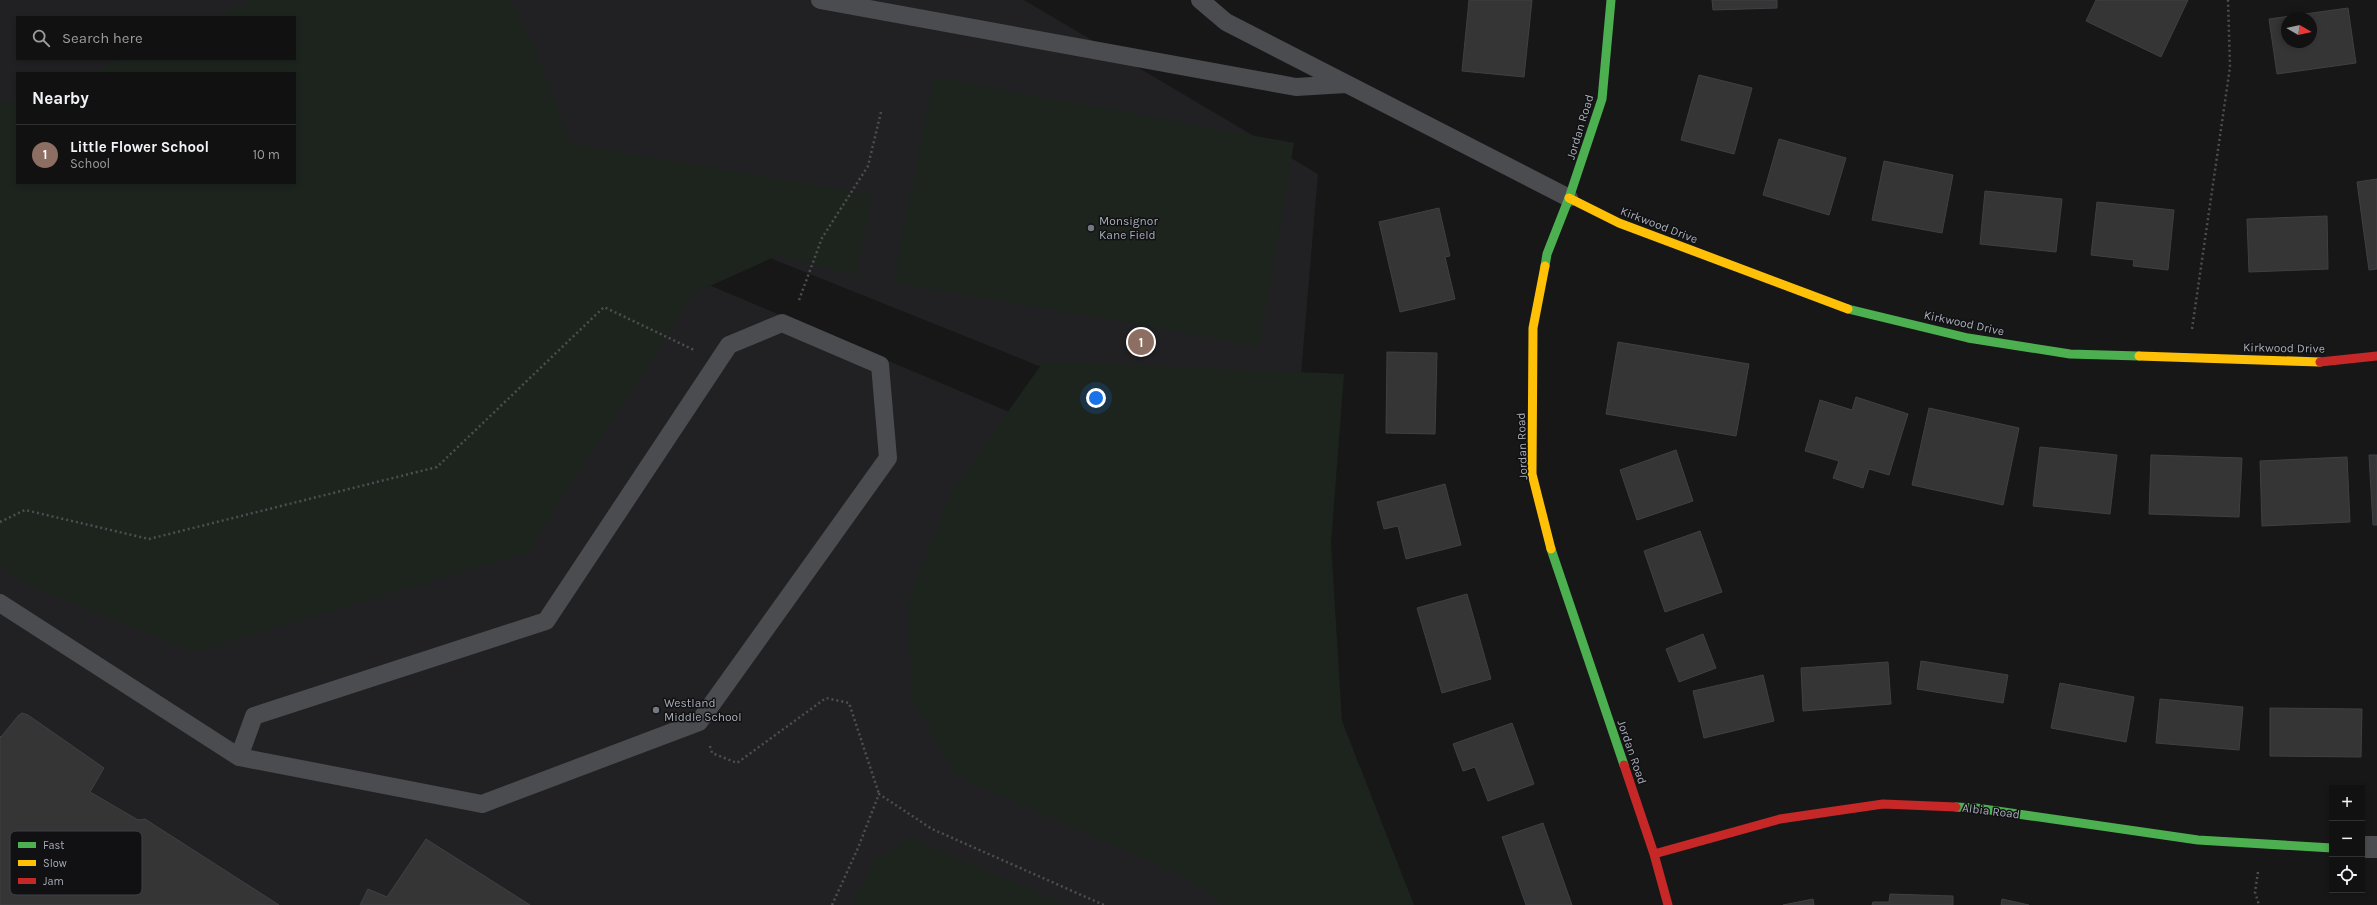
<!DOCTYPE html>
<meta charset="utf-8">
<style>
:root{--surface:#111;--page:#1a1a1a;--text:#f1f3f6;--muted:#9c9d9f;--line:#303131;--accent:#db2777}
body{margin:0;font-family:Karla,sans-serif;background:var(--page);color:var(--text)}
.controls{position:absolute;right:12px;bottom:12px;display:grid;overflow:hidden;border-radius:0px;box-shadow:0 2px 6px #0003}
.controls button{width:36px;height:36px;display:grid;place-items:center;padding:0;border:0;border-bottom:1px solid var(--line);background:var(--surface);color:var(--text);font:20px sans-serif}
.compass{position:absolute;left:2281px;top:12px;width:36px;height:36px;border-radius:50%;background:var(--surface);box-shadow:0 2px 6px #0003;rotate:99deg}
.you{position:absolute;left:1096px;top:398px;width:14px;height:14px;margin:-10px;border:3px solid #fff;border-radius:50%;background:#1a73e8;box-shadow:0 0 0 6px #1a73e833}
.badge{display:grid;place-items:center;width:26px;height:26px;border-radius:50%;background:var(--accent);color:#fff;font-size:13px;font-weight:700}
.pin{position:absolute;translate:-50% -50%;border:2px solid #fff;box-shadow:0 1px 4px #0006}
.list{margin:0;padding:0;list-style:none}
h2{display:flex;justify-content:space-between;align-items:center;height:52px;margin:0;padding:0 16px;font-size:17px}
h2 small{font-size:13px;font-weight:400;color:var(--muted)}
.list li{display:grid;grid-template-columns:26px 1fr auto;gap:12px;align-items:center;box-sizing:border-box;height:60px;padding:0 16px;border-top:1px solid var(--line)}
.list b{display:block;font-size:15px;white-space:nowrap}
.list p{margin:0;font-size:13px;white-space:nowrap;color:var(--muted)}
.list em{font-size:13px;font-style:normal;color:var(--muted)}
.icon{flex:none;width:22px;height:22px;fill:none;stroke:currentColor;stroke-width:2;stroke-linecap:round;stroke-linejoin:round}
.map{position:relative;flex:none;width:2377px;height:905px;overflow:hidden}
.search{position:absolute;background:var(--surface);box-shadow:0 2px 6px #0003;left:16px;top:16px;width:280px;height:44px;display:flex;align-items:center;gap:10px;box-sizing:border-box;padding:0 14px;border-radius:0px;color:var(--muted);font-size:15px}
.panel{position:absolute;background:var(--surface);box-shadow:0 2px 6px #0003;left:16px;top:72px;width:280px;height:112px;border-radius:0px}
.map>svg:first-child{display:block}
.built{fill:#212123;fill-rule:evenodd}
.green{fill:#1d241e}
.building{fill:#353536;stroke:#3f4043;fill-rule:evenodd}
.lines{fill:none;stroke-linecap:round;stroke-linejoin:round}
.path{stroke:#4d4e52;stroke-width:2.5;stroke-dasharray:2 3;stroke-linecap:butt}
.lane{stroke:#4b4c50;stroke-width:18}
.street{stroke:#4b4c50;stroke-width:22}
.fast{stroke:#4caf50;stroke-width:9}
.slow{stroke:#ffc107;stroke-width:9}
.jam{stroke:#c62828;stroke-width:9}
.poi-dot{fill:#757880;stroke:#111113;stroke-width:1.5}
.labels{text-anchor:middle;stroke-width:3;stroke-linejoin:round;paint-order:stroke}
.street-label{font-size:12px;fill:#a8adb8;stroke:#111113}
.poi-label{font-size:12px;fill:#a8adb8;stroke:#111113;text-anchor:start}
.key{fill:#111113;stroke:#3e4045;stroke-width:1}
.key-label{font-size:11px;fill:#a8adb8}
</style>
<div class="map">
<svg width="2377" height="905" viewBox="0 0 2377 905">
<rect width="100%" height="100%" fill="#171717"/>
<path class="built" d="M0 0H1024L1318 174 1293 468 412 114 295 73H17V183L0 207ZM17 17H295V59H17Z
M577 229 1250 514 1374 905H0V284Z"/>
<path class="green" d="M251 0H510L534 45 570 143 873 195 856 276 779 255 694 293 527 553 195 652 30 586 0 566V104L17 98V183H295V73H92L122 59H295V17H214Z
M934 77 1294 143 1259 346 893 282Z
M1044 361 1344 374 1331 543 1342 721 1414 905H1224L1186 877 958 777 912 702 908 603 950 493Z
M910 838 1068 905H853L873 862Z"/>
<path class="building" d="M1469 0H1532L1524 77 1462 71Z
M1712 0H1777V8L1713 10Z
M2096 0H2188L2161 57 2086 21Z
M2348 8 2356 63 2277 74 2269 19ZM2287 18H2311V42H2287Z
M1699 75 1752 88 1734 154 1681 140Z
M1779 139 1846 158 1829 215 1763 195Z
M1884 161 1953 175 1942 233 1872 220Z
M2377 179V269L2369 270 2357 182Z
M1985 191 2062 199 2056 252 1980 244Z
M2097 202 2174 210 2168 270 2133 266 2134 260 2091 255Z
M1439 208 1450 256 1445 257 1455 299 1400 312 1379 222Z
M2327 216 2328 269 2249 272 2247 219Z
M1618 342 1749 364 1736 436 1606 414Z
M1387 352 1437 353 1435 434 1386 433Z
M1856 397 1908 414 1889 475 1869 469 1863 488 1833 478 1839 461 1805 451 1820 400 1852 410Z
M1929 408 2019 428 2003 505 1912 485Z
M2040 447 2117 455 2110 514 2033 506Z
M1676 450 1693 501 1637 520 1620 470Z
M2151 455 2242 458 2239 517 2149 514Z
M2369 455H2377V525H2373Z
M2347 457 2350 522 2262 526 2260 461Z
M1445 484 1461 545 1406 559 1398 526 1384 529 1377 502Z
M1700 531 1722 592 1665 612 1644 551Z
M1467 594 1491 679 1442 693 1417 608Z
M1703 634 1716 668 1679 682 1666 649Z
M1921 661 2008 675 2003 703 1917 689Z
M1888 662 1891 704 1803 711 1801 668Z
M1763 675 1774 721 1704 738 1693 691Z
M2060 683 2134 697 2126 742 2051 728Z
M2160 699 2243 707 2239 750 2156 743Z
M2270 708 2362 709 2361 757 2270 756Z
M22 713 28 715 104 768 90 792 138 820 145 819 279 905H0V736L1 737 18 716Z
M1512 723 1534 784 1488 801 1475 767 1463 771 1453 744Z
M1543 823 1572 905H1526L1502 837Z
M426 839 530 905H360L368 889 387 897Z
M1890 894 1953 896V905H1872L1873 902H1889Z
M1813 899 1814 905H1783Z
M2002 899 2029 905H2001Z"/>
<g class="lines">
<path class="path" d="M799 300 822 238 868 166 881 112
M2192 329 2230 67 2228 0
M0 522 25 510 149 539 437 467 604 307 694 350
M710 746 712 753 737 763 826 698 849 703 879 794
M2258 872 2255 892 2259 905
M832 905 858 848 879 794 932 829 1104 905"/>
<path class="lane" d="M820 0 1296 87 1346 84
M1200 0 1226 22 1569 198
M0 603 239 757 482 804 699 722 888 458 880 365 782 323 729 345 546 621 254 716 239 757"/>
<path class="street" d="M2362 847H2377"/>
<path class="fast" d="M1545 266 1547 254 1569 198 1602 99 1611 0
M1848 309 1968 338 2070 354 2139 356
M1551 549 1624 765
M1956 807 1976 808 2198 840 2332 848"/>
<path class="slow" d="M1569 198 1619 223 1848 309
M1545 266 1533 328 1532 474 1551 549
M2139 356 2320 362"/>
<path class="jam" d="M2320 362 2377 356
M1624 765 1654 854 1668 905
M1654 854 1780 819 1883 804 1956 807"/>
</g>
<g class="poi-dot">
<circle cx="1091" cy="228" r="4"/>
<circle cx="656" cy="710" r="4"/>
</g>
<g class="labels">
<g class="street-label">
<text transform="translate(1580 127) rotate(-73)" y="4">Jordan Road</text>
<text transform="translate(1659 225) rotate(21)" y="4">Kirkwood Drive</text>
<text transform="translate(1964 323) rotate(12)" y="4">Kirkwood Drive</text>
<text transform="translate(2284 348) rotate(1)" y="4">Kirkwood Drive</text>
<text transform="translate(1522 446) rotate(-92)" y="4">Jordan Road</text>
<text transform="translate(1632 752) rotate(71)" y="4">Jordan Road</text>
<text transform="translate(1991 811) rotate(7)" y="4">Albia Road</text>
</g>
<g class="poi-label">
<text x="1099" y="225">Monsignor<tspan x="1099" dy="14">Kane Field</tspan></text>
<text x="664" y="707">Westland<tspan x="664" dy="14">Middle School</tspan></text>
</g>
</g>
<rect x="10" y="831" width="132" height="64" rx="6" class="key"/>
<rect x="18" y="842" width="18" height="6" fill="#4caf50"/>
<rect x="18" y="860" width="18" height="6" fill="#ffc107"/>
<rect x="18" y="878" width="18" height="6" fill="#c62828"/>
<g class="key-label">
<text x="43" y="849">Fast</text>
<text x="43" y="867">Slow</text>
<text x="43" y="885">Jam</text>
</g>
</svg>
<div class="controls">
<button>+</button>
<button>−</button>
<button><svg class="icon" aria-label="locate" viewBox="0 0 24 24"><circle cx="12" cy="12" r="6"/><path d="M12 2v4M12 18v4M2 12h4M18 12h4"/></svg></button>
</div>
<svg class="compass" viewBox="-18 -18 36 36"><path d="M0-13l5 13h-10z" fill="#e53935"/><path d="M0 13l5-13h-10z" fill="#9c9d9f"/></svg>
<div class="you"></div>
<div class="pin badge" style="left:1141px;top:342px;background:#8d6e63">1</div>
<div class="search"><svg class="icon" aria-label="search" viewBox="0 0 24 24"><circle cx="10" cy="10" r="6"/><path d="M15 15l6 6"/></svg>Search here</div>
<section class="panel">
<h2>Nearby<small></small></h2>
<ul class="list">
<li><span class="badge" style="background:#8d6e63">1</span><div><b>Little Flower School</b><p>School</p></div><em>10 m</em></li>
</ul>
</section>
</div>
